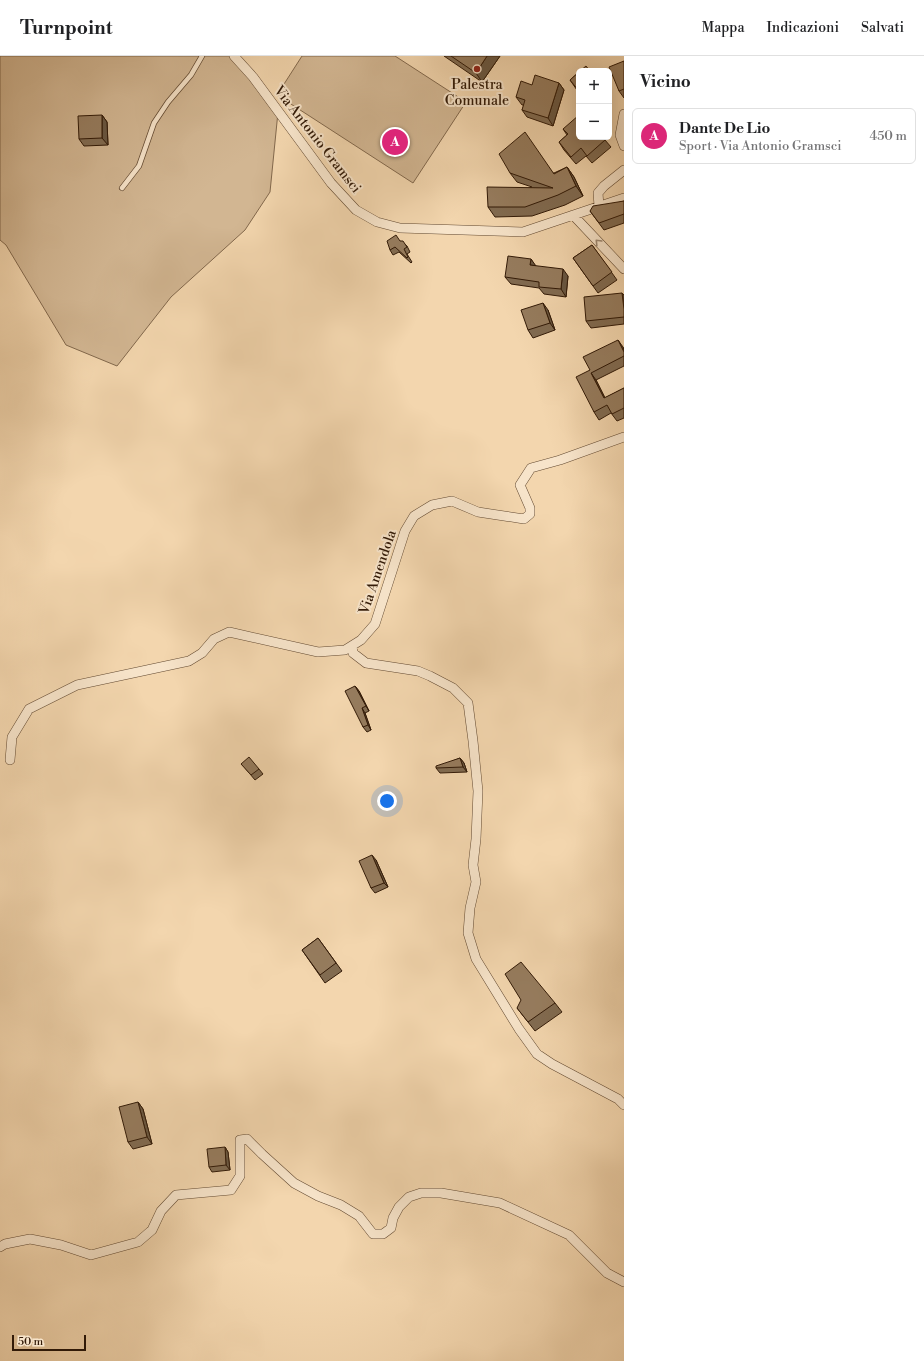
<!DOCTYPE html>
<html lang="it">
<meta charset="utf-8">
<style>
:root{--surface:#fff;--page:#f6f6f6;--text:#202124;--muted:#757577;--line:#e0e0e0;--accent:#db2777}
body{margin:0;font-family:"Libre Bodoni",serif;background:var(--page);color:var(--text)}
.controls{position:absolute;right:12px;top:12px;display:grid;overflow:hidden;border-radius:6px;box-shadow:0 4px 16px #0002}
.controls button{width:36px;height:36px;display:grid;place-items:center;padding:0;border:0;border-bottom:1px solid var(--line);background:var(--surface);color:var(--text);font:20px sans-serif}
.scale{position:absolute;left:12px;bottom:10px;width:74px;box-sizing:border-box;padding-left:4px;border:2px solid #321a07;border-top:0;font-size:11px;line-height:14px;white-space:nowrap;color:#321a07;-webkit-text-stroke:3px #f7e4ca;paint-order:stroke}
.you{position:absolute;left:387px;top:745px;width:14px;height:14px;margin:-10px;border:3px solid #fff;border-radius:50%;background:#1a73e8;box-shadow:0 0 0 6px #1a73e833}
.badge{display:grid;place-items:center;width:26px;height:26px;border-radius:50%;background:var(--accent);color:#fff;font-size:13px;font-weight:700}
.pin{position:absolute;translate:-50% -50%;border:2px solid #fff;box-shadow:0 1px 4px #0006}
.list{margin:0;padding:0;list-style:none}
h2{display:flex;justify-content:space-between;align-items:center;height:52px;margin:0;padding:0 16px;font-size:17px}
h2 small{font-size:13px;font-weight:400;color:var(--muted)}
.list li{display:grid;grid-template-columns:26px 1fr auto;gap:12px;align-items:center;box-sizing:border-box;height:56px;margin:0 8px 8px;padding:0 8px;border:1px solid var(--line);border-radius:6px}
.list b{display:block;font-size:15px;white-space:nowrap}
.list p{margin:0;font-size:13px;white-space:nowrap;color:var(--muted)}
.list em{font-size:13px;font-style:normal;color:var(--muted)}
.map{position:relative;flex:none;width:624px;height:1305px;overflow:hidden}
header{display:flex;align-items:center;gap:24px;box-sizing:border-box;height:56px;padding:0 20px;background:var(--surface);border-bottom:1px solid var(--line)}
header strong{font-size:19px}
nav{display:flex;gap:22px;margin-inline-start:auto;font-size:14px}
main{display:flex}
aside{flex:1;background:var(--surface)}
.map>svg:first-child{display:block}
.green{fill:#d2b692;stroke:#82684c}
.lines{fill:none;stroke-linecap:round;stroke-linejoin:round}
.service-casing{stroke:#624931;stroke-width:6}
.minor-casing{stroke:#624931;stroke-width:10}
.service{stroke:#f7e4ca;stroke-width:4.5}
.minor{stroke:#f7e4ca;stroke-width:9}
.wall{fill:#816b51;stroke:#321a07}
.shaded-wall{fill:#695742;stroke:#321a07}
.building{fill:#967c5e;stroke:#321a07}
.oneway{stroke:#9e8972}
.poi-dot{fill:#8f2418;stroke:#f7e4ca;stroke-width:1.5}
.labels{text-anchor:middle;stroke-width:4;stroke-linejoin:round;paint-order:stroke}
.poi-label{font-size:14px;fill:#321a07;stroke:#f7e4ca}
.street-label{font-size:14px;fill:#321a07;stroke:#f7e4ca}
</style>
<header>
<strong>Turnpoint</strong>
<nav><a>Mappa</a><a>Indicazioni</a><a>Salvati</a></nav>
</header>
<main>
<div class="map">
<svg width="624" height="1305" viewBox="0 0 624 1305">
<rect width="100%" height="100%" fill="#f3d6ae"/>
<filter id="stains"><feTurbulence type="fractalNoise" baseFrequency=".005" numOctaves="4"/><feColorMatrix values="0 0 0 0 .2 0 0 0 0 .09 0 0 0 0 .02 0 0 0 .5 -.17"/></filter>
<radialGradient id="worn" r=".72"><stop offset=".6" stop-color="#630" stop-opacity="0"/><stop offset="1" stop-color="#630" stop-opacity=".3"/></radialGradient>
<path class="green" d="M0 0H234L278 56 270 136 245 174 171 241 117 310 66 289 6 189 0 184Z
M302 0H395L466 46 413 127 277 39Z"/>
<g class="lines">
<g class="service-casing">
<path id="service" d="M122 132 139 110 154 67 168 46 191 19 202 0"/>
</g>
<g class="minor-casing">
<path id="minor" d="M234 0 253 21 331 127 356 154 377 166 400 172 523 176 624 142
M624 58 620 79 624 90
M599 150 598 137 604 130 624 114
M573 159 624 213
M352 590 353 597 366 607 418 615 430 620 453 632 468 647 473 685 478 735 476 783 473 809 476 826 470 852 468 877 476 903 519 973 537 998 552 1008 618 1043 624 1049
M10 704 12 681 29 653 77 629 189 605 202 597 214 583 229 576 318 596 345 594 361 584 375 568 405 475 414 460 432 449 452 445 478 456 524 463 530 458V452L520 429 531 412 560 404 624 381
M0 1191 5 1188 30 1183 61 1189 91 1199 138 1186 152 1174 161 1155 176 1139 231 1134 240 1120V1084L247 1083 262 1098 294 1127 318 1140 341 1149 359 1160 373 1178H383L391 1172 393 1162 399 1151 409 1141 421 1137H441L500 1147 569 1179 607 1217 624 1226"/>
</g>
<use href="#service" class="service"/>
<use href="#minor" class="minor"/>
</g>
<path class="wall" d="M444 0H500L482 26Z
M624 5V42L619 35Z
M579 16V37L570 24Z
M559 27 564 34 553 70 527 61 522 54 524 49H522L516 41 532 29Z
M102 59 107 66 108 89 84 90 79 83Z
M563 73 605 84 611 91 592 107 586 100 576 108 564 94 559 86 567 79Z
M567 111 574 121 583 140 565 149 532 160 495 161 488 151 532 131 517 126 510 117H554Z
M624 145V167L604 174 590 155Z
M400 185 407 190 410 196 407 198 412 206 411 207 399 196 393 199 390 194Z
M592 189 617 224 598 237 573 202Z
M531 203 535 210 568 220 566 241 544 238 539 232 511 228 505 221Z
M622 237 624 239V268L591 272 586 265Z
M548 254 555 274 533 282 528 274Z
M623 291 624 294V310L596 324 605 342 624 332V362L617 365 611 357 599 364 594 356 590 314Z
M355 630 359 635 369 655 365 657 371 674 367 676 363 671Z
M460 702 464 707 467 716 440 717 436 712Z
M241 708 259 713 263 718 255 724 245 712Z
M376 804 388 831 375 837 371 832Z
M318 882 342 915 325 927 302 894Z
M555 947 562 956 535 975 517 952Z
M138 1046 143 1053 152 1088 133 1093 128 1086Z
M225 1091 228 1096 230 1114 212 1116 209 1111Z"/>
<path class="shaded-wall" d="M487 0H500L482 26 476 17Z
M559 27 564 34 553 70 548 62Z
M102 59 107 66 108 89 102 82Z
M567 111 574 121 583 140 576 130Z
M531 203 536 210 530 209Z
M563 213 568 220 566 241 561 233Z
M622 237 624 239V253Z
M543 247 548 254 555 274 550 267Z
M618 284 623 291 624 294V296Z
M591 317 596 324 609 350 604 342Z
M355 630 359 635 369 655 366 650Z
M362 652 365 657 371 674 368 669Z
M460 702 464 707 467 716 463 711Z
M372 799 376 804 388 831 384 827Z
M138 1046 143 1053 152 1088 147 1081Z
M225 1091 228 1096 230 1114 226 1109Z"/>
<path class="building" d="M451 0H487L476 17Z
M624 5V33L619 35 609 11Z
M586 10 590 15H580Z
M579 16V35L570 24Z
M535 19 559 27 548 62 522 54 525 44 516 41 521 25 532 29Z
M102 59V82L79 83 78 60Z
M579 59V81H603L605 84 587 100 581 92 571 101 559 86 568 78 563 73Z
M525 76 554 118 567 111 576 130 558 139 525 151H488L487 131 553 132 510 117 499 98Z
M624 145V158L599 167 590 155 593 150Z
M396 179 400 185H403L407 191 404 193 408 201 407 202 395 191 390 194 387 185Z
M592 189 612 216 593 230 573 202Z
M508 200 531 203 530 209 563 213 561 233 539 231V226L505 221Z
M622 237 624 253V261L586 265 584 241Z
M543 247 550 267 528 274 521 254Z
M618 284 624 296V300L591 317 604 342 624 332V352L612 358 607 349 594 356 576 321 590 314 583 301Z
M355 630 366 650 362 652 368 669 363 671 345 635Z
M249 701 259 713 251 719 241 708Z
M460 702 463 711 436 712V710Z
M372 799 384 827 371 832 359 805Z
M318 882 336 907 320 919 302 894Z
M521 906 555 947 528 966 517 952 521 944 505 918Z
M138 1046 147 1081 128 1086 119 1051Z
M225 1091 226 1109 209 1111 207 1093Z"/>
<defs><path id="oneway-chevron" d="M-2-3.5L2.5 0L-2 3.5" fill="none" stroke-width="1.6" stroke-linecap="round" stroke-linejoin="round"/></defs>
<use class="oneway" href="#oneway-chevron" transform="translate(598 186) rotate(-134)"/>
<circle class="poi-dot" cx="477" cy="13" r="4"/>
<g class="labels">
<g class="poi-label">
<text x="477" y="33">Palestra<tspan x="477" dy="16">Comunale</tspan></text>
</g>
<g class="street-label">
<text transform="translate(318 83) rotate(52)" y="5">Via Antonio Gramsci</text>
<text transform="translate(377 516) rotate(-71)" y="5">Via Amendola</text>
</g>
</g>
<rect width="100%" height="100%" filter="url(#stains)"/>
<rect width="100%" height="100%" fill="url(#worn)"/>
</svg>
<div class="controls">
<button>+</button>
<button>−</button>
</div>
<div class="scale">50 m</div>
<div class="you"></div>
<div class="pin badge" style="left:395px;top:86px">A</div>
</div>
<aside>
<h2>Vicino<small></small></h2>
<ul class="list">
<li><span class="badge">A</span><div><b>Dante De Lio</b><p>Sport · Via Antonio Gramsci</p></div><em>450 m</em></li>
</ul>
</aside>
</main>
